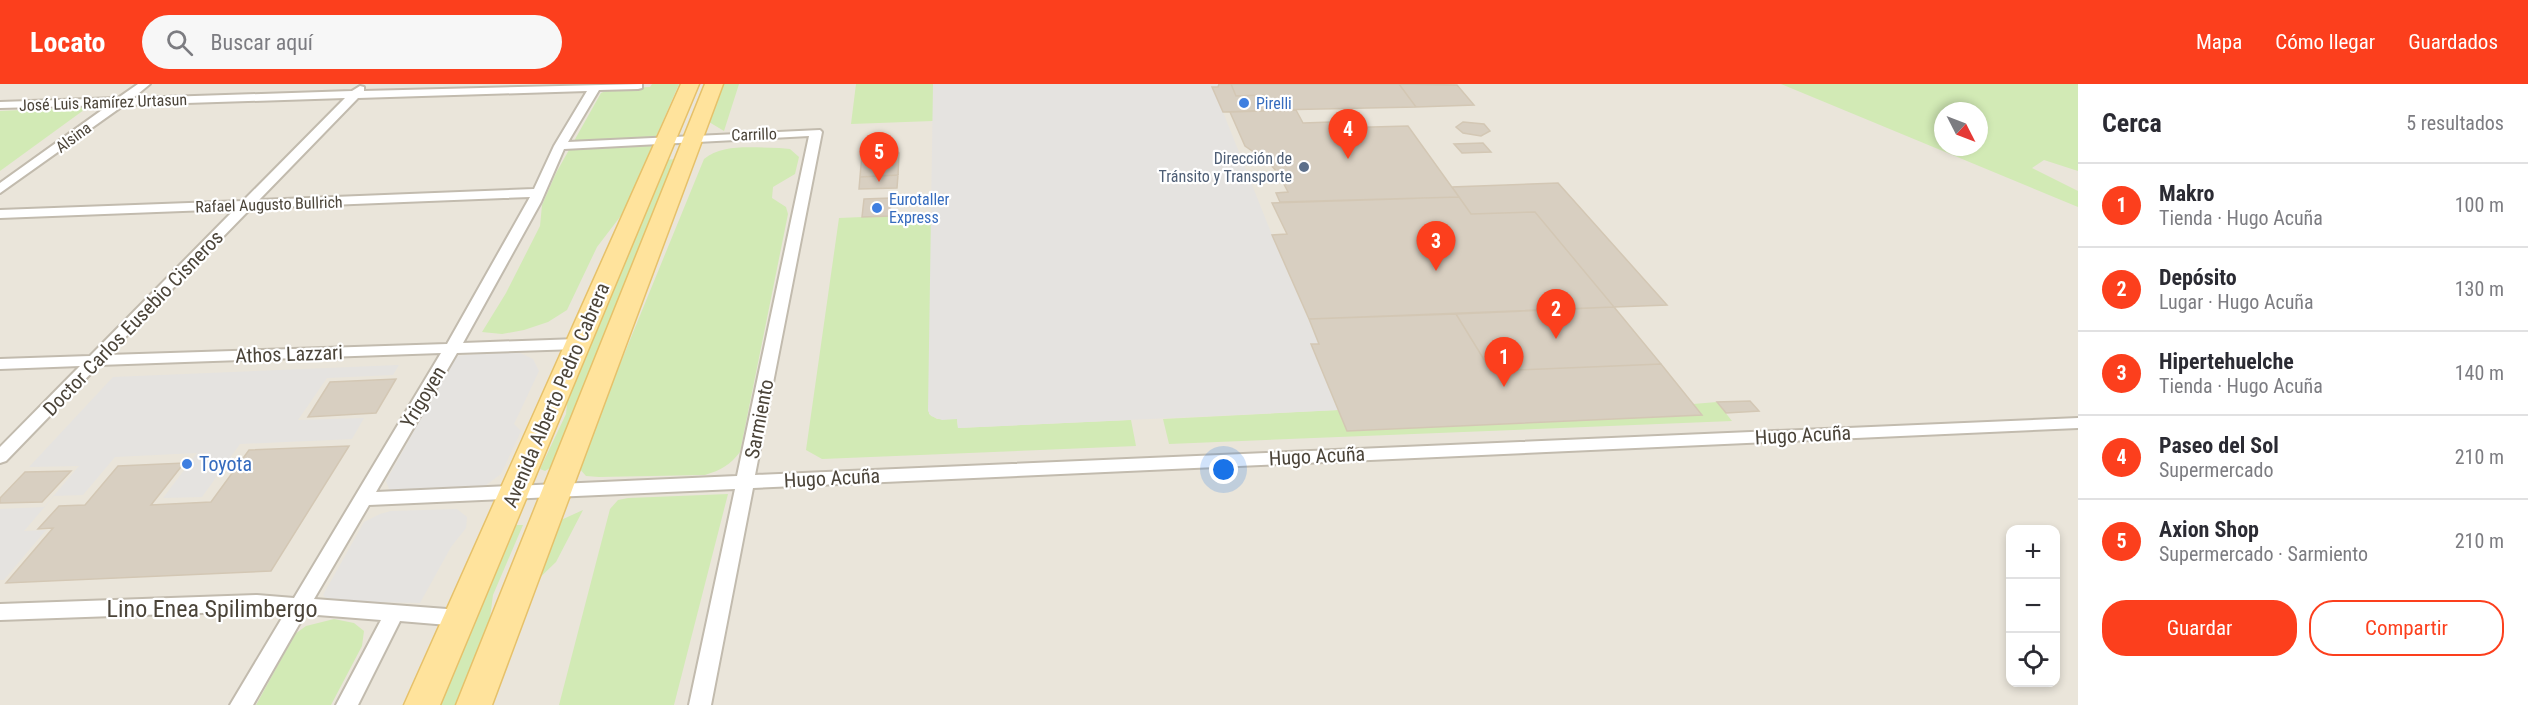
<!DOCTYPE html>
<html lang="es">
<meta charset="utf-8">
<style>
:root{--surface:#fff;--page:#f7f7f7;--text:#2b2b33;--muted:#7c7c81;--line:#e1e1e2;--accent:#fc3f1d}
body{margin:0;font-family:"Roboto Condensed",sans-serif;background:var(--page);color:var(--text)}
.controls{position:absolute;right:18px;bottom:18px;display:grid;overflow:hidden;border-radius:12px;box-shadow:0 3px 9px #0003}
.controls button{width:54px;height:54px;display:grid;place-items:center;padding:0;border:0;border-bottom:2px solid var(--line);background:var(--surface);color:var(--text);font:30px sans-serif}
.compass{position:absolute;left:1934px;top:18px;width:54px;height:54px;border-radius:50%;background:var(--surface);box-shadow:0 3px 9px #0003;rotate:132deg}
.you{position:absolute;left:1224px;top:386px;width:21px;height:21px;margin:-15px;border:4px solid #fff;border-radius:50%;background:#1a73e8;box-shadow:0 0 0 9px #1a73e833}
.badge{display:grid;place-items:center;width:39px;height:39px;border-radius:50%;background:var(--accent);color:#fff;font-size:20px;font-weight:700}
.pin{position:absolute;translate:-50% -50px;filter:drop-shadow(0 2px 3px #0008)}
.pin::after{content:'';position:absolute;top:32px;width:21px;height:18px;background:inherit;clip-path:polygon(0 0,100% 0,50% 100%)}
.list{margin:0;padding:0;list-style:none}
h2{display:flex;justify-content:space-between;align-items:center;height:78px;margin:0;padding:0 24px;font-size:26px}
h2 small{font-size:20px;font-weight:400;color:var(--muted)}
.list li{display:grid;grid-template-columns:39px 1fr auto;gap:18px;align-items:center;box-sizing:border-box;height:84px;padding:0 24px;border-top:2px solid var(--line)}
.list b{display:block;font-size:22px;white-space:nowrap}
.list p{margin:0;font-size:20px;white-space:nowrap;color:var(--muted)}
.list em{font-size:20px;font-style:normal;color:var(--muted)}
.actions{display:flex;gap:12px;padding:18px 24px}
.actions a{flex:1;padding:14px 0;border:2px solid var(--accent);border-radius:24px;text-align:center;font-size:21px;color:var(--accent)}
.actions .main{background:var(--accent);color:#fff}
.icon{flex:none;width:33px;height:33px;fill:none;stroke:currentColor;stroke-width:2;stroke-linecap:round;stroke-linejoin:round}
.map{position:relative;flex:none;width:2078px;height:621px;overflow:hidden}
header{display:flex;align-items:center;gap:36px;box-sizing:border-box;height:84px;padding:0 30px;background:var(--accent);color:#fff}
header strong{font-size:28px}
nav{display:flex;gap:33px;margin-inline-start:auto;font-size:21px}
.search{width:420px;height:54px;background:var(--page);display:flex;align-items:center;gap:15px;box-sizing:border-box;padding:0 21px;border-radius:33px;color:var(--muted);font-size:22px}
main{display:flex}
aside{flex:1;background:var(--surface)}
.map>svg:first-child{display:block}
.residential{fill:#eae5da;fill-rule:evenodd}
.green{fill:#d2eab5;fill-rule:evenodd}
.parking{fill:#e5e3e0}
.building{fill:#d8cfc1;stroke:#d3c7b4;stroke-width:1.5}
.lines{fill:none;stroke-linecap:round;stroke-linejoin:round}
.street-casing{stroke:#c2bbae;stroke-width:4}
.primary-casing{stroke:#e6c16a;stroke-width:3}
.street{fill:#fff;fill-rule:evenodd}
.primary{fill:#ffe39c;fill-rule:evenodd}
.shop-dot{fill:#3f7fe0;stroke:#fff;stroke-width:2}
.service-dot{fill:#5c6f8a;stroke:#fff;stroke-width:2}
.labels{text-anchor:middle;stroke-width:4.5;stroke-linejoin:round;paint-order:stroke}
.far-street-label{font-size:16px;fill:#4b4439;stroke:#fff}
.far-shop-label{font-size:16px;fill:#366cbe;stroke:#fff;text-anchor:start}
.far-service-label{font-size:16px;fill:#4e5e75;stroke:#fff;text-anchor:end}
.street-label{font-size:20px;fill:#4b4439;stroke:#fff}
.shop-label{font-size:20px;fill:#366cbe;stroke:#fff;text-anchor:start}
.near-street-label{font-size:24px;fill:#4b4439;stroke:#fff}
</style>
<header>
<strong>Locato</strong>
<div class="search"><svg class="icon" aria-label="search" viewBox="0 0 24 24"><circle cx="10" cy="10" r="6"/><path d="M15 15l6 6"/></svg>Buscar aquí</div>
<nav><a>Mapa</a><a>Cómo llegar</a><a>Guardados</a></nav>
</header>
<main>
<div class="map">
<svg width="2078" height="621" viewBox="0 0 2078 621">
<rect width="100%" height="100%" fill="#f6f3ec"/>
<path class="residential" d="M0 0H2078V621H0ZM1943 27H1979V63H1943ZM2010 446H2056V598H2010Z"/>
<path class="green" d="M652 0H679L623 129 597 163 567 226 548 238 524 246 502 250 482 248 506 209 540 142 542 121 556 89 601 9 610 5 650 3Z
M722 0H739L724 47 709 38V33Z
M856 0H933V37L851 40Z
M1781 0H2078V87L2044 76 2032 84 2078 107V123ZM1943 27H1979V63H1943Z
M88 23 0 87V27Z
M779 64 790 65 799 73 795 90 773 103 772 114 786 123 788 130 740 368C730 381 721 386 705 391L599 393 586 392 578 383 704 75C723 59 755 64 779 64Z
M676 75 588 296 550 384 545 387 540 385 566 330 569 300 663 76Z
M933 130 929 330 937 335H957L958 344 1131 336 1136 362 822 375 806 366 839 134Z
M1717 318 1732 337 1169 360 1163 335 1338 326 1348 347 1701 331 1693 320Z
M728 410 674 621H559L610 425 618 416 628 414Z
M583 426 556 478 528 505 561 436Z
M515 441H523L493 511 486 564 463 621H439Z
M334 535 354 539 364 547 362 562 331 621H256L295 550 306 542Z"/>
<path class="parking" d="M933 0H1219L1218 3H1213L1272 151 1319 260 1311 261 1338 326 958 344 957 335 942 336 931 332 928 327Z
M501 267 518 268 533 275 539 287 514 340 521 347 501 390 485 402 470 405 395 408 389 405 386 397 456 272Z
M399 281 393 291 327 294 298 336 364 334 352 355 240 360 202 413 163 414 197 369 115 373 83 411 54 412 24 447 46 446 4 496H0V425L44 423 79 382 29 383 113 293Z
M457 425 467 433 466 444 451 463 420 519 329 517 323 511 364 438 380 430 391 427Z"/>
<path class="building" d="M1219 0H1231L1236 12 1264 11 1272 26 1223 28 1212 3H1218Z
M1231 0H1399L1416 23 1272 26 1264 11 1236 12Z
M1399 0 1457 1 1474 21 1416 23Z
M1296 26 1303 39 1331 38 1335 44 1408 42 1459 113 1280 118 1276 109 1288 108 1278 89 1268 78 1245 62 1230 28Z
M1463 38 1484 40 1490 47 1481 52 1463 49 1456 43Z
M1483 59 1491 68 1462 69 1454 60Z
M899 69 898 91 860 93 862 70Z
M898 91 897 104 859 105 860 93Z
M1558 99 1667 221 1614 223 1535 128 1471 130 1452 103Z
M1459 113 1471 130 1535 128 1614 223 1309 235 1272 151 1287 150 1272 119Z
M891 114 890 132 862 133 864 115Z
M1614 223 1661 280 1491 287 1456 230Z
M1456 230 1491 287 1661 280 1702 331 1347 347 1311 260H1319L1309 235Z
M396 295 376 329 308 333 330 298Z
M1750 317 1759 327 1726 329 1717 318Z
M349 362 271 487 6 499 53 444 38 445 59 422 85 421 118 382 184 379 151 421 211 418 249 366Z
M71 387 42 418 0 419V414L25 388Z"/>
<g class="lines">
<g class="street-casing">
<path id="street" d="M138 0H150L133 14 352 7 360 2 364 3V7L642 0V4L638 5 599 6 568 58 820 46 822 48 755 391 2078 334V344L753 404 711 621H689L735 405 369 421 314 515 460 526 467 528 470 534 467 540 460 542 400 537 358 621H336L381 536 305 530 253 621H230L285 529 257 527 0 536V520L257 511 294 514 441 269 99 281 6 377 0 379V363L80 282 0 285V275L90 272 235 125 0 134V126L243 117 345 14 124 21 0 109V99L109 21 0 24V18L118 14ZM587 7 554 62 534 105 259 116 358 14ZM809 52 737 392 376 408 457 269 578 265 586 260 578 255 463 259 541 118 564 65ZM530 113 447 260 108 271 251 124Z"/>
</g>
<g class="primary-casing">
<path id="primary" d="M681 0H699L440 621H404Z
M705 0H723L492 621H456Z"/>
</g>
<use href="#street" class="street"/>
<use href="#primary" class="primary"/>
</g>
<g class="shop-dot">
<circle cx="1244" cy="19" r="6"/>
<circle cx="877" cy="124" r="6"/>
<circle cx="187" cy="380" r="6"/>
</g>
<circle class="service-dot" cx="1304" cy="83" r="6"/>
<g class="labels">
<g class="far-street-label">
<text transform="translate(103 18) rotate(-2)" y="6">José Luis Ramírez Urtasun</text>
<text transform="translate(754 50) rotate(-2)" y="6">Carrillo</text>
<text transform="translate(73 53) rotate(-36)" y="6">Alsina</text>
<text transform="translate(269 120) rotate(-2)" y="6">Rafael Augusto Bullrich</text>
</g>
<g class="far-shop-label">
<text x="1256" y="25">Pirelli</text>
<text x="889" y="121">Eurotaller<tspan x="889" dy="18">Express</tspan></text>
</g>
<g class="far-service-label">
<text x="1292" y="80">Dirección de<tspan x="1292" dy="18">Tránsito y Transporte</tspan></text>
</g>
<g class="street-label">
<text transform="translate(133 239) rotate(-46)" y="7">Doctor Carlos Eusebio Cisneros</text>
<text transform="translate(289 270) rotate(-2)" y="7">Athos Lazzari</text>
<text transform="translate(556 311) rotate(-67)" y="7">Avenida Alberto Pedro Cabrera</text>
<text transform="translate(423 313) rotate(-59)" y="7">Yrigoyen</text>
<text transform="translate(759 335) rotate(-79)" y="7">Sarmiento</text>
<text transform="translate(1803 351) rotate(-3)" y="7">Hugo Acuña</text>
<text transform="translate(1317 372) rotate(-3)" y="7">Hugo Acuña</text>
<text transform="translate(832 394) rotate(-3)" y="7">Hugo Acuña</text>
</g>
<g class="shop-label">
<text x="199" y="387">Toyota</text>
</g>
<g class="near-street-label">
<text x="212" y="533">Lino Enea Spilimbergo</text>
</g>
</g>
</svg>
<div class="controls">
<button>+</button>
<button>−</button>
<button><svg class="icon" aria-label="locate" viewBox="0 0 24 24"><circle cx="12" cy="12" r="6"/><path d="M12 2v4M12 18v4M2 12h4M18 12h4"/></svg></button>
</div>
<svg class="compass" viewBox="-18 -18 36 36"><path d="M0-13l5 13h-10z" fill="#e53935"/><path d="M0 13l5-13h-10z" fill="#7c7c81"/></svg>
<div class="you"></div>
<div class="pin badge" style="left:1504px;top:303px">1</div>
<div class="pin badge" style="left:1556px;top:255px">2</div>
<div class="pin badge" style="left:1436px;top:187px">3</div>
<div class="pin badge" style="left:1348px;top:75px">4</div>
<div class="pin badge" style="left:879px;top:98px">5</div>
</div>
<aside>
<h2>Cerca<small>5 resultados</small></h2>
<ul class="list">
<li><span class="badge">1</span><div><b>Makro</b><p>Tienda · Hugo Acuña</p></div><em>100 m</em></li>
<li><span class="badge">2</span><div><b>Depósito</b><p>Lugar · Hugo Acuña</p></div><em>130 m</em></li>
<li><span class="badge">3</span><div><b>Hipertehuelche</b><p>Tienda · Hugo Acuña</p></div><em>140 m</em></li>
<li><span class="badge">4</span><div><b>Paseo del Sol</b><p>Supermercado</p></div><em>210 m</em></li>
<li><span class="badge">5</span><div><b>Axion Shop</b><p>Supermercado · Sarmiento</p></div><em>210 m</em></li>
</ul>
<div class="actions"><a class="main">Guardar</a><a>Compartir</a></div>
</aside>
</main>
